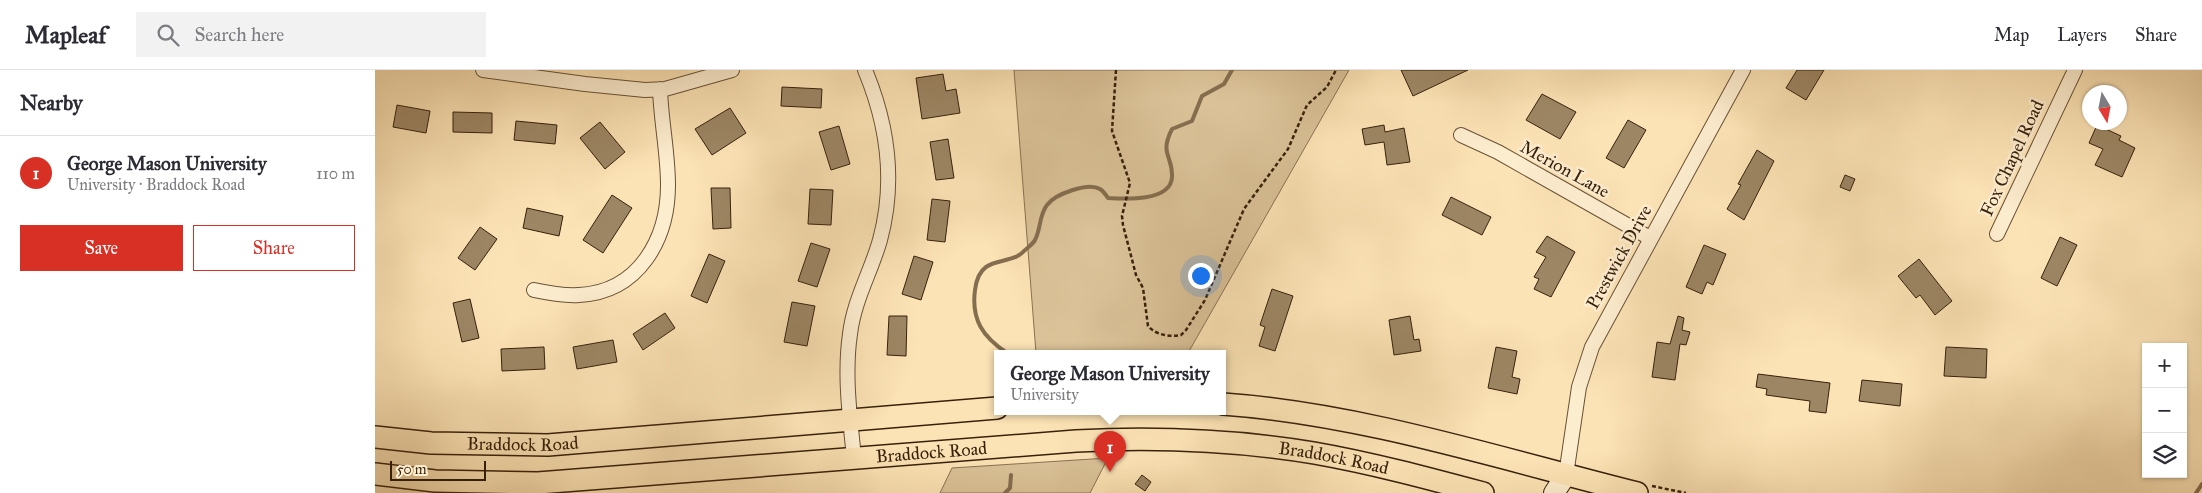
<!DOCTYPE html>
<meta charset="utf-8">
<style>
:root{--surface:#fff;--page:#f2f2f3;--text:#2b2b33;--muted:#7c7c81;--line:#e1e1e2;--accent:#d93025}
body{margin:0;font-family:"IM FELL Great Primer",serif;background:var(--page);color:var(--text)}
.controls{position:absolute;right:15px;bottom:15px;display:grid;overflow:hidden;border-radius:0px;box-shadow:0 1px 4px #0004}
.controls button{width:45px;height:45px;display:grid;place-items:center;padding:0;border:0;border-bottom:1px solid var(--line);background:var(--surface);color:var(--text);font:25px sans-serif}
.compass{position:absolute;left:1707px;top:15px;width:45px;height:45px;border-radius:50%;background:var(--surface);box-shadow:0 1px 4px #0004;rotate:170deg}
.scale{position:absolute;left:15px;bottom:12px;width:96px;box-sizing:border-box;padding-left:5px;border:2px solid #37210c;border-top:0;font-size:14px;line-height:18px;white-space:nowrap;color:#37210c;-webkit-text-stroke:4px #fdedcf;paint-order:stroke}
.you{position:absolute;left:825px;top:205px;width:18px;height:18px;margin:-12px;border:4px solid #fff;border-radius:50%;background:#1a73e8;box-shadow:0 0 0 8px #1a73e833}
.badge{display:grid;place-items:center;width:32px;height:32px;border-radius:50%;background:var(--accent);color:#fff;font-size:16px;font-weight:700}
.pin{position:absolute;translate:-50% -41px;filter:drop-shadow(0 1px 2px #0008)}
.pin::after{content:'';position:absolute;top:26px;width:18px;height:15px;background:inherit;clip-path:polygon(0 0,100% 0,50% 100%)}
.popup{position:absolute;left:619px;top:280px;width:232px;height:65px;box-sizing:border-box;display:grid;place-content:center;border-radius:0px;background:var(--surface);filter:drop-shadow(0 1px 4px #0005);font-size:16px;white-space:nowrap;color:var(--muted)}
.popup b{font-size:19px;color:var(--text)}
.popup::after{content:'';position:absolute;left:50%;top:100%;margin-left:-10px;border:10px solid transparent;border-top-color:var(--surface)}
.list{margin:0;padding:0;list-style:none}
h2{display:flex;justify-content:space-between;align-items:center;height:65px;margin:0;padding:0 20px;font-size:21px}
h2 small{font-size:16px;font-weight:400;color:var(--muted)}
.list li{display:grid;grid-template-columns:32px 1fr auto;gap:15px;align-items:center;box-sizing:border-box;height:75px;padding:0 20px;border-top:1px solid var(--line)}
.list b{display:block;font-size:19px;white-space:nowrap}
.list p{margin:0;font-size:16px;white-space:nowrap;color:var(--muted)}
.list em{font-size:16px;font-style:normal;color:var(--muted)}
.actions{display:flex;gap:10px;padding:15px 20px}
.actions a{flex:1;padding:11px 0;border:1px solid var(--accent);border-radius:0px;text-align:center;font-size:18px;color:var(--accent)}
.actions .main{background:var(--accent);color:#fff}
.icon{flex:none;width:28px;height:28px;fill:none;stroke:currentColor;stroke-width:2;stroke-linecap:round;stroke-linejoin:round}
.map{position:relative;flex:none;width:1827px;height:423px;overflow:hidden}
header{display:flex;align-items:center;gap:30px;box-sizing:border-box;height:70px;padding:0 25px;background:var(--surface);border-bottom:1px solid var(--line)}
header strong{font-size:24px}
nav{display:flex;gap:28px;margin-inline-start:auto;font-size:18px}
.search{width:350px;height:45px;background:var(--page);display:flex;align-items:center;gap:12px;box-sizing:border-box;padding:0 18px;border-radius:0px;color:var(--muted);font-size:19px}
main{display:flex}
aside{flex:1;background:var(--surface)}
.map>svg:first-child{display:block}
.green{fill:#dbc298;stroke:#897252}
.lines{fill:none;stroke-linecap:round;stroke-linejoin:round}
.stream{stroke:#856e4f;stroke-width:4}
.building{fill:#9d8664;stroke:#37210c}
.street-casing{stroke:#685236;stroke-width:16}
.secondary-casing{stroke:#37210c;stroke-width:22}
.primary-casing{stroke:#37210c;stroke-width:24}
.path{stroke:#37210c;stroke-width:2.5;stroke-dasharray:4 2.5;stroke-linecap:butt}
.street{stroke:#fdedcf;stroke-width:14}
.secondary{stroke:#fdedcf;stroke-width:20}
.primary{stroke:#fce3b5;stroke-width:21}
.labels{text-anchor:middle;stroke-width:5;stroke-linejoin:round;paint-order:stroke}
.street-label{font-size:18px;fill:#37210c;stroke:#fdedcf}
</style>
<header>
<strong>Mapleaf</strong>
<div class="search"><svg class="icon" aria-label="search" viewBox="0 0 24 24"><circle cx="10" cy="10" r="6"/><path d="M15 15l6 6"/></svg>Search here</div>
<nav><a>Map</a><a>Layers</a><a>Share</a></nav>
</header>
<main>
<aside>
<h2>Nearby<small></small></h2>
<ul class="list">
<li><span class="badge">1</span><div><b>George Mason University</b><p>University · Braddock Road</p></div><em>110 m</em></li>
</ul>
<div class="actions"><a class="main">Save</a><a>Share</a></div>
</aside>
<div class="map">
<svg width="1827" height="423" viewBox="0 0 1827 423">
<rect width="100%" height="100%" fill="#fce3b5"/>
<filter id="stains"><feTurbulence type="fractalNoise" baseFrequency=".004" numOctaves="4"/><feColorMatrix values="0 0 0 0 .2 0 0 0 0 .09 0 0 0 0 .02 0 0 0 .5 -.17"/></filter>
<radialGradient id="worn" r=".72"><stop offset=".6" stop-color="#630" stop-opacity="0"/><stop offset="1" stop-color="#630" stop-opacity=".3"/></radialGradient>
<path class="green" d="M639 0H974L813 283H661Z
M733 388 715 423H565L577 398Z"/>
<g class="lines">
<path class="stream" d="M632 283C608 267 596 250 600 220 601 212 604 202 611 197 622 189 639 192 649 181 652 178 658 174 660 170 666 159 664 145 672 135 680 124 713 112 725 119 728 121 731 125 733 128 749 129 796 132 797 107 798 85 784 85 797 59L817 51 827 26 849 14 857 0
M630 423 635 418 636 405
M1821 423 1827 414"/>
</g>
<path class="building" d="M1026 0H1093L1038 26Z
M1422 0H1449L1431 30 1411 18Z
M568 4 571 21 581 19 585 43 547 49 541 8Z
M407 17 447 19 446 38 406 36Z
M1167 24 1201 42 1185 69 1151 50Z
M22 35 55 41 51 63 18 57Z
M355 38 371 63 337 85 320 59Z
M78 42 117 43V63L78 62Z
M1253 50 1271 60 1249 98 1231 88Z
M141 51 182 55 180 74 139 70Z
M225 52 250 82 230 99 205 68Z
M1009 55 1010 62 1029 58 1035 92 1012 95 1009 72 990 75 987 59Z
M1722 55 1746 66 1744 70 1760 78 1747 107 1720 95 1728 79 1714 73Z
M464 56 475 94 456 100 444 62Z
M573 69 579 108 561 110 555 72Z
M1382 80 1399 91 1369 150 1352 139 1366 115 1363 114Z
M1470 105 1480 109 1475 121 1465 117Z
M336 118H355L356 158 338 159Z
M435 119 458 120 456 155 433 154Z
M237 125 257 138 228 183 208 170Z
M1076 127 1116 147 1107 165 1067 145Z
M557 129 575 131 570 172 552 170Z
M152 138 188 146 184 166 148 158Z
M105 157 122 169 100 200 83 188Z
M1172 166 1200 182 1176 227 1159 219 1164 209 1159 207 1171 187 1161 182Z
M1685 167 1702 175 1682 216 1666 208Z
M436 173 455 179 442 217 423 211Z
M1329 175 1351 184 1338 215 1332 212 1327 224 1311 217Z
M334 184 350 191 332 233 316 226Z
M539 186 558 192 546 230 527 224Z
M1544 189 1577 231 1560 245 1545 225 1541 228 1523 206Z
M897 219 918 226 900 281 884 276 890 257 885 255Z
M95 229 104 268 87 272 78 233Z
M417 232 440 236 432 276 409 272Z
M290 243 300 258 268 280 258 264Z
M514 246H532L531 286 512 285Z
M1035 246 1039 270 1044 269 1046 281 1019 285 1014 250Z
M1303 246 1309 248 1307 260 1315 262 1311 275 1305 274 1300 310 1277 307 1282 272 1295 274Z
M238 270 242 292 202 299 198 277Z
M169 277 170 299 127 301 126 279Z
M1121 277 1142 281 1137 307 1145 309 1142 324 1113 318Z
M1571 277 1612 279 1611 308 1569 306Z
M1383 304 1455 313 1451 343 1434 341 1435 331 1391 325 1392 319 1381 317Z
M1487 310 1527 314 1525 336 1484 331Z
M767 405 776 412 770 421 760 414Z"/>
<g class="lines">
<g class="street-casing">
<path id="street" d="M108 0 210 14 270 20 290 19 357 0
M1086 65 1123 82 1275 168
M1622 164 1700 0
M159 220C173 223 189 226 204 225 264 222 293 169 293 115 293 83 286 51 285 19
M479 388C475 347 469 305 475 264 479 230 496 202 505 170 521 111 513 55 490 0
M1191 405 1204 317 1217 277 1368 0"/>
</g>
<g class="secondary-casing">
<path id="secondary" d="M1179 423 1191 405"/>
</g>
<g class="primary-casing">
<g id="primary">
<path d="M848 334C988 344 1126 389 1262 423"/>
<path id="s1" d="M0 367 56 373 173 375 622 338"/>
<path id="s2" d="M0 404 60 411 163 413 701 371C780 367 860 370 939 383 996 393 1052 408 1108 423"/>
</g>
</g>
<path class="path" d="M741 0 737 61 755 113 747 146 748 155 761 205 768 218 773 256C781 265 794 267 806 265L811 260 830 230 869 139 913 79 932 35 952 17 961 0
M1277 416 1311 423"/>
<use href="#street" class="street"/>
<use href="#secondary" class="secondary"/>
<use href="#primary" class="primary"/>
</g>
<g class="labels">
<g class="street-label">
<text transform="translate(1637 88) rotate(-65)" y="6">Fox Chapel Road</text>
<text transform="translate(1190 99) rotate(29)" y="6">Merion Lane</text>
<text transform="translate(1244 187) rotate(-61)" y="6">Prestwick Drive</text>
<text dy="6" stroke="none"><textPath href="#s1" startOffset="148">Braddock Road</textPath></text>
<text dy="6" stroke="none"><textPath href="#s2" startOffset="558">Braddock Road</textPath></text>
<text dy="6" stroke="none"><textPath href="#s2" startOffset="962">Braddock Road</textPath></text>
</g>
</g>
<rect width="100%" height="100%" filter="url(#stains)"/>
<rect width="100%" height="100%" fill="url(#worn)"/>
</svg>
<div class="controls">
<button>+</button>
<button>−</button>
<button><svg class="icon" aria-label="layers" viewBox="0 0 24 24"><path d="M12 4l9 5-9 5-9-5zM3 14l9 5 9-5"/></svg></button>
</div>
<svg class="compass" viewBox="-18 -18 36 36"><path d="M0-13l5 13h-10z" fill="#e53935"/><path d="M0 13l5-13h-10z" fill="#7c7c81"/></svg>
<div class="scale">50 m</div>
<div class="you"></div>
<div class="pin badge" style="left:735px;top:402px">1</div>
<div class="popup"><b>George Mason University</b>University</div>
</div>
</main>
